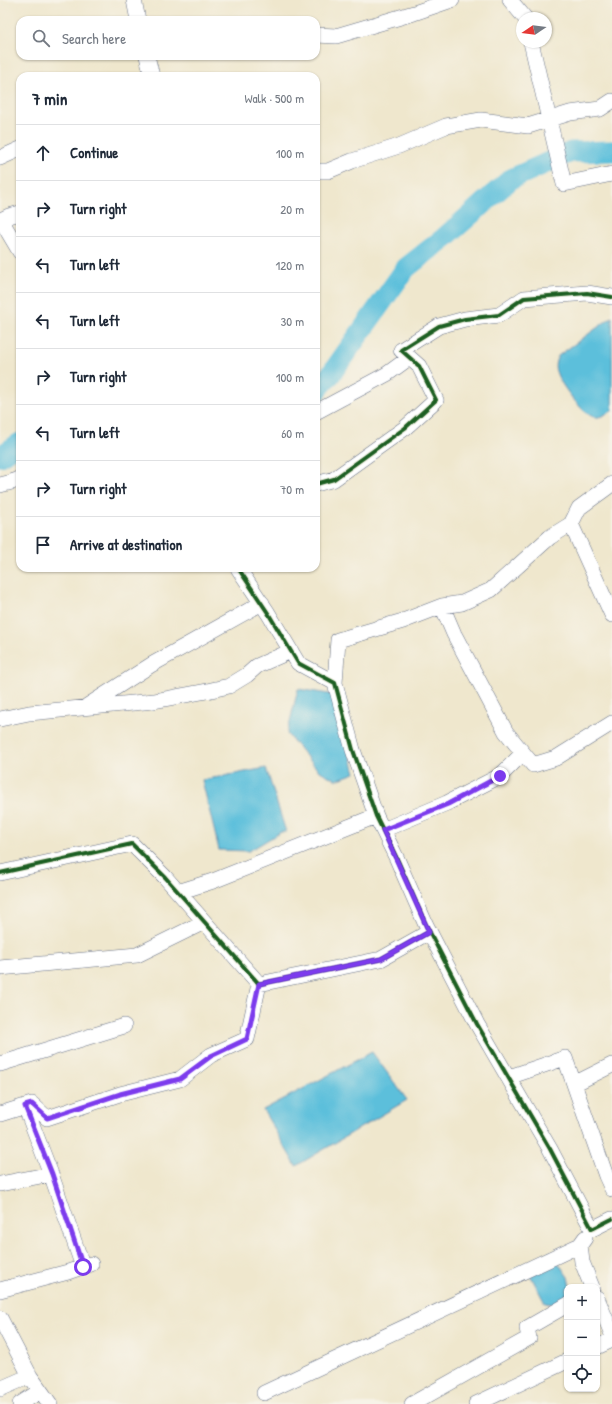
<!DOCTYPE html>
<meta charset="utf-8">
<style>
:root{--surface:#fff;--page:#f6f6f7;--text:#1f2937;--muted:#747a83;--line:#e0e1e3}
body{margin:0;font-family:"Patrick Hand",sans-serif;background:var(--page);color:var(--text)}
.controls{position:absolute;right:12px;bottom:12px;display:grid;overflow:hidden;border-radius:8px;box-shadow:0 1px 3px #0004}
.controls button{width:36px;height:36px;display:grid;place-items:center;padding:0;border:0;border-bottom:1px solid var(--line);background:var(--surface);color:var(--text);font:20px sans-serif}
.compass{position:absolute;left:516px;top:12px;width:36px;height:36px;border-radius:50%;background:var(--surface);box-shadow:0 1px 3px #0004;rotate:257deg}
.stop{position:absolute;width:12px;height:12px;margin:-9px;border:3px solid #7c3aed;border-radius:50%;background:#fff}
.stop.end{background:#7c3aed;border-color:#fff;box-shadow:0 1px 4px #0008}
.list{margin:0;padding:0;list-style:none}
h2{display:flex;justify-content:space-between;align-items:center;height:52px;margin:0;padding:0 16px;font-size:17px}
h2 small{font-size:13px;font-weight:400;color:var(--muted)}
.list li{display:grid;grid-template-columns:26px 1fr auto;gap:12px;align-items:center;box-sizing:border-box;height:56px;padding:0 16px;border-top:1px solid var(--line)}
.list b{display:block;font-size:15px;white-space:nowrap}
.list em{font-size:13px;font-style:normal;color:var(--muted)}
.icon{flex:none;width:22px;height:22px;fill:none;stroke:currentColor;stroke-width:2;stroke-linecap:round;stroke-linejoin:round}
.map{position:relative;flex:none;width:612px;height:1404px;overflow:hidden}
.search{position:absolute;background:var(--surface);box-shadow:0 1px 3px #0004;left:16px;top:16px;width:304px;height:44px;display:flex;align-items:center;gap:10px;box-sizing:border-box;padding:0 14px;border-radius:12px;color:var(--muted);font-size:15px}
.panel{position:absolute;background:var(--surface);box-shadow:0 1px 3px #0004;left:16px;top:72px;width:304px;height:500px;border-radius:12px}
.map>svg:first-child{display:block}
.water{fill:#5cbfdb;stroke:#3c779c}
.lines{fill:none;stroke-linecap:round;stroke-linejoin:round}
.river{stroke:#5cbfdb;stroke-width:21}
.minor-casing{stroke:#656f85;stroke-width:16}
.minor{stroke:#fff;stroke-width:15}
.cycleway-casing{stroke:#f7f3e8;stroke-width:6}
.cycleway{stroke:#1b5e20;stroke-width:4}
.route{stroke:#7c3aed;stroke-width:5}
</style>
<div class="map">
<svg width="612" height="1404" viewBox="0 0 612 1404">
<rect width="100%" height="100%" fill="#f7f3e8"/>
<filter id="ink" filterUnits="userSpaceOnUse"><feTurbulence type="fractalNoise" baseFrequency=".025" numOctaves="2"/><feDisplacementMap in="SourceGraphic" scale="8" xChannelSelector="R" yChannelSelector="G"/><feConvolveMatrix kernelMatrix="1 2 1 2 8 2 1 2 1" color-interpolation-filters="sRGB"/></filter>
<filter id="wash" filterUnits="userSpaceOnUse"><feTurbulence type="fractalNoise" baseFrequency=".012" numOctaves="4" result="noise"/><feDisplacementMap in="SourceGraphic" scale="16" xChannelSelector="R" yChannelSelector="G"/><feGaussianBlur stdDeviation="0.9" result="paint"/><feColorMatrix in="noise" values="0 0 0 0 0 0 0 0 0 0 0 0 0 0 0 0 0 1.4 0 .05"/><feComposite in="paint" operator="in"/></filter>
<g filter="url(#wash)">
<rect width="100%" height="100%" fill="#efe7cd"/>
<path class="water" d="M612 317V411C607 413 601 418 595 417 585 417 560 384 557 374 554 367 555 362 558 356Z
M298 689 335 695 355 773 336 780 318 770 287 734Z
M266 768 286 832H281L249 851 219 850 202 780Z
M372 1052 407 1100 296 1166 263 1110Z
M551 1252 568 1277 570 1287H567V1304L559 1305 545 1303 526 1267Z"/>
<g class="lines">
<path class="river" d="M316 391 331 374 406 268 444 238 511 179 571 152 612 151
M0 456 20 443"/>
</g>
</g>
<g filter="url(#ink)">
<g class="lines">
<g class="minor-casing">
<path id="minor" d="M134 0 138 20
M510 0 525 18
M316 35 336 36 414 13 452 0
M531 42 564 184 612 174
M147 56 152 76
M0 158 20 149
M316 171H328L352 161 399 146 446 126 481 120 528 126 570 113 600 109 612 101
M1 220 9 216 20 213
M0 221 1 220 20 252
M316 412 387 374 409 358
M316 484 334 479 405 428 436 400 419 366 401 350 439 326 465 319 499 315 524 298 587 293 612 297
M0 485 12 482 20 478
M571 524 612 615
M238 568 268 613 298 663 335 683 353 750 376 816 397 859 426 925 477 1024 550 1149 592 1229 612 1219
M442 606 462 603 491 590 550 537 571 524 579 508 612 484
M335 683 338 640 403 621 442 606 454 634 506 732 533 765 556 758 612 723
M87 706 151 665 262 603
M0 719 29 713 154 701 207 691 229 686 247 675 257 666 291 651
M383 830 447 803 500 776 523 753
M0 873 132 844 165 877 259 984 381 959 429 932
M178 892 213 881 376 816
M0 968 137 955 204 922
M0 1064 124 1026
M509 1077 565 1058 606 1176 612 1189
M574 1084 612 1065
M25 1106 51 1174 83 1267
M0 1114 32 1104 47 1118 120 1094 180 1079 211 1055 247 1039 259 984
M0 1184 51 1174
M585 1238 580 1245 582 1262 592 1287
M0 1290 68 1272 91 1264
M597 1298 612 1334
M0 1318 30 1376 0 1389
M597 1347 612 1340
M30 1376 50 1404
M264 1393 580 1245
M20 1404 40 1391
M412 1404 529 1338 527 1328 567 1305
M476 1404 567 1361"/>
</g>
<use href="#minor" class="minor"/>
<g class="cycleway-casing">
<path id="cycleway" d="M316 484 334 479 405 428 436 400 419 366 401 350 439 326 465 319 499 315 524 298 587 293 612 297
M238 568 268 613 298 663 335 683 353 750 376 816 397 859 426 925 477 1024 550 1149 592 1229 612 1219
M0 873 132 844 165 877 259 984 381 959 429 932"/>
</g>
<use href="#cycleway" class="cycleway"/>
</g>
</g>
<g class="lines" filter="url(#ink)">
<path class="route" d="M83 1267 52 1174 25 1106 32 1104 47 1118 120 1094 180 1079 211 1056 247 1039 259 984 381 959 429 932 383 830 448 804 500 776"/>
</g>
</svg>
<div class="controls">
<button>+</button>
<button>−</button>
<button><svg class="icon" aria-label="locate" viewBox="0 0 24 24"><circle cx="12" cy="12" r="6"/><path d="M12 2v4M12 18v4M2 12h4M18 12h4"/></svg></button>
</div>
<svg class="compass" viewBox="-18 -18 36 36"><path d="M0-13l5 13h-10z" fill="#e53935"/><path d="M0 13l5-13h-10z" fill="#747a83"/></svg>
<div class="stop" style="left:83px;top:1267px"></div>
<div class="stop end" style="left:500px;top:776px"></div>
<div class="search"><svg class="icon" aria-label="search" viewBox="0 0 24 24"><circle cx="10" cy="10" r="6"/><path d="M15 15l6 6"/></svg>Search here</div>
<section class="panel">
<h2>7 min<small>Walk · 500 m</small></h2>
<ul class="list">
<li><svg class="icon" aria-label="ahead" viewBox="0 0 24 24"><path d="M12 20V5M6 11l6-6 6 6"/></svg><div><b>Continue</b></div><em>100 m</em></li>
<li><svg class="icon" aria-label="right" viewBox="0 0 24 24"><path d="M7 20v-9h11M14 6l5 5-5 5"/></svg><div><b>Turn right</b></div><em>20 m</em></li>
<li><svg class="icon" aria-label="left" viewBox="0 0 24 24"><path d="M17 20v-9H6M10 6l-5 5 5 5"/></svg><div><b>Turn left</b></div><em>120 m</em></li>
<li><svg class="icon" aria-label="left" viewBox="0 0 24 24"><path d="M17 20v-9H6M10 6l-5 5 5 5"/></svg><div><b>Turn left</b></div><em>30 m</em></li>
<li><svg class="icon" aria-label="right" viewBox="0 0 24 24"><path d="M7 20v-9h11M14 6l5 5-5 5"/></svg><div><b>Turn right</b></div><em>100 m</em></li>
<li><svg class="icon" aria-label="left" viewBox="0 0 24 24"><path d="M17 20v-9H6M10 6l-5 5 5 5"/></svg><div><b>Turn left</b></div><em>60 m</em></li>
<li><svg class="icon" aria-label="right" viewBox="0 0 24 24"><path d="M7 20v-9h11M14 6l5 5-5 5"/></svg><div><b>Turn right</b></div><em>70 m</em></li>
<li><svg class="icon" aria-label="arrive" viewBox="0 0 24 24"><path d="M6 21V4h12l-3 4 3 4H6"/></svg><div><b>Arrive at destination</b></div></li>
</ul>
</section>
</div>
